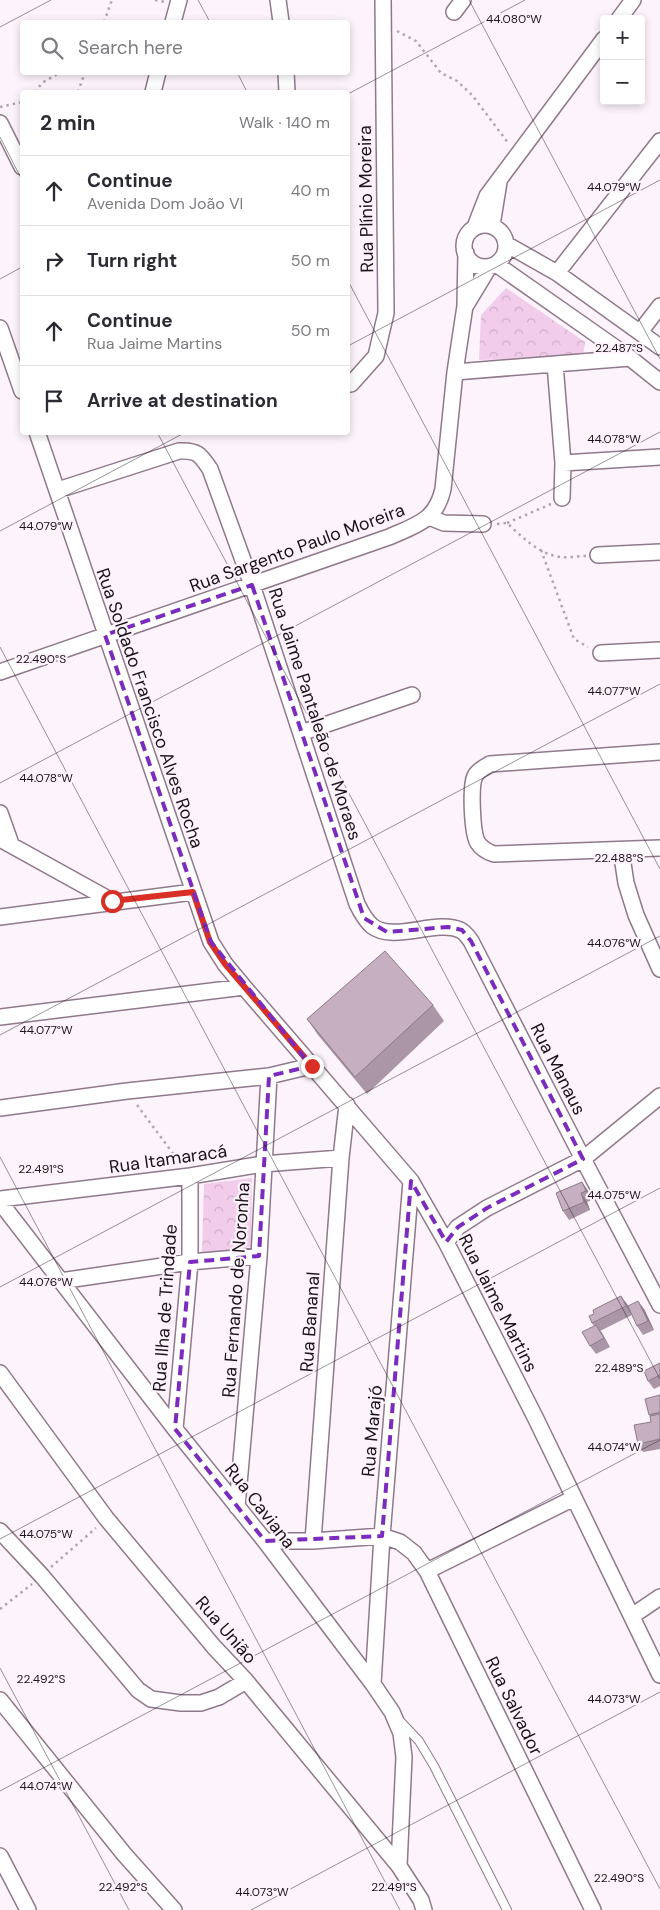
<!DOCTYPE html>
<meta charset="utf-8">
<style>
:root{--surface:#fff;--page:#f7f7f7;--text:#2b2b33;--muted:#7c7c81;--line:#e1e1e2}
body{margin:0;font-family:"DM Sans",sans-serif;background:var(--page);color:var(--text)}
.controls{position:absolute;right:15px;top:15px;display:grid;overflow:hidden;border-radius:5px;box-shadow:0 2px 8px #0003}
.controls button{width:45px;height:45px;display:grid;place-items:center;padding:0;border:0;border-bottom:1px solid var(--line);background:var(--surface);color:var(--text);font:25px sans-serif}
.stop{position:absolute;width:15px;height:15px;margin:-11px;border:4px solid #d93025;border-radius:50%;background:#fff}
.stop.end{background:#d93025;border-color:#fff;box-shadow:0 1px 5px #0008}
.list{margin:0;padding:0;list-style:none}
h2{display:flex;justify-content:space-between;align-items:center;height:65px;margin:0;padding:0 20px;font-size:21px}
h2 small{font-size:16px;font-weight:400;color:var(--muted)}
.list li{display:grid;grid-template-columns:32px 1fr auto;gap:15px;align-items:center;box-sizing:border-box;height:70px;padding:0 20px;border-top:1px solid var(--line)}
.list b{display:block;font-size:19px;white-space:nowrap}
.list p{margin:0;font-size:16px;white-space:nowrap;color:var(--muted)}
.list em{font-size:16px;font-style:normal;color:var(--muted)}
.icon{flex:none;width:28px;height:28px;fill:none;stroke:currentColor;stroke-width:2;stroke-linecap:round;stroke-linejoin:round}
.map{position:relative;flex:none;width:660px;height:1910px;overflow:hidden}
.search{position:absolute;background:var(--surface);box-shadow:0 2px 8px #0003;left:20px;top:20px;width:330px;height:55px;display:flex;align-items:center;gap:12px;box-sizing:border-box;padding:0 18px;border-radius:5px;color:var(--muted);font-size:19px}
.panel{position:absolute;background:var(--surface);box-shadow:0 2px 8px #0003;left:20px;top:90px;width:330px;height:345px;border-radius:5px}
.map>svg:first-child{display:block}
.forest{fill:url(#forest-crowns)}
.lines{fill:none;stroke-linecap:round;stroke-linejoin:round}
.lane-casing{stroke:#8f798b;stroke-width:10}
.street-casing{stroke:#8f798b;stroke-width:18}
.path{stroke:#b0a6ae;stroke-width:2.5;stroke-dasharray:2.5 4;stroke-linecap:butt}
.lane{stroke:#fff;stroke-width:8}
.street{stroke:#fff;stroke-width:15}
.wall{fill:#ab96a7}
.shaded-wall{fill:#8b7a88}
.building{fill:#c7afc2;stroke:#8b7a88}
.route{stroke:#d93025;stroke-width:6}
.marked{fill:none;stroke:#7b2cbf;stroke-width:4;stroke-dasharray:10 6;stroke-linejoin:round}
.ticks{fill:none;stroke:#1d141b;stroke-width:1;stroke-opacity:0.45}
.labels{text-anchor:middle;stroke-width:4.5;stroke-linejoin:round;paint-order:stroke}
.street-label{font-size:18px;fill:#1d141b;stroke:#fdf3fb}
.ticks-label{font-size:12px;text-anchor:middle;fill:#1d141b;stroke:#fdf3fb;stroke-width:4.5;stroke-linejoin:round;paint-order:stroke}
</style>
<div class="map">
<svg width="660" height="1910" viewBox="0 0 660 1910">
<defs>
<pattern id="forest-crowns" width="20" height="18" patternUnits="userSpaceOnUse" patternTransform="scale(1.25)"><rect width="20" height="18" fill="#f2cceb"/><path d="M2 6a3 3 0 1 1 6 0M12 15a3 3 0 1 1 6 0" fill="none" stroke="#cfaec9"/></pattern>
</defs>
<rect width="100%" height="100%" fill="#fdf3fb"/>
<path class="forest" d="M506 288 585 342 583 357 479 360 481 315Z
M252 1178 251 1247 202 1254 204 1184Z"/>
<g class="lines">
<g class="lane-casing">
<path id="lane" d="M400 1721 419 1741 434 1766 507 1910"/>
</g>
<g class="street-casing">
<path id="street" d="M278 0 281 22
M454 12 463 0
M619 19 633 0
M173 22 179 0
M286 72 287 92
M153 92 158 72
M0 123 22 167
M464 246a21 21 0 1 1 42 0a21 21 0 1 1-42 0Z
M492 225 499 182
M475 227 487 196 604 39
M506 244 557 273 660 347
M496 264 630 358 660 382
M557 273 660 141
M466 305 489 267
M0 328 22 391
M640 332 660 306
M555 364 563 463 562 498
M455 372 630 358
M348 384H351L376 356 386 313 383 0
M37 432 211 942 225 964 244 987 411 1181 446 1242 535 1417 660 1675
M563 463 660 457
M58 490 179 451C197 450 200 454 210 469L252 585 357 904C361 912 365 920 372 926 394 943 436 919 460 930 465 932 468 937 471 941L583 1159 660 1305
M429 517 444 523 483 524
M598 555 660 552
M601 653 660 650
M0 672 389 537C416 525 436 521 443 489L455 372 465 306 466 253
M301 733 412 695
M660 752 490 764C485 767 478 770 475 776 470 786 472 834 478 843 482 849 488 852 494 854L660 848
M0 813 11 844
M0 839 112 901
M621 850 626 883 636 915 660 969
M0 917 193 892
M0 1017 244 987
M0 1108 127 1091 269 1076 311 1066
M0 1199 190 1176 263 1164 341 1158
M0 1202 175 1429 265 1541 373 1684 392 1712 401 1733 404 1757 399 1866
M446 1242 458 1227 487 1208 583 1159 660 1096
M60 1281 190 1262 259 1256
M0 1373 106 1518 214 1647 246 1681 399 1866 421 1900 424 1910
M175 1429 190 1262V1176
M237 1507 259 1256 269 1076
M0 1531 42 1576 138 1690 151 1699 181 1703H201L219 1697 246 1681
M265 1541H313L382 1536 400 1542 414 1553 427 1571 593 1910
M313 1541 341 1158 347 1105
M427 1571 574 1498
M632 1616 660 1597
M373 1684 382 1536 411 1181
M0 1700 124 1854 174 1910
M0 1856 28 1910"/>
</g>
<path class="path" d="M155 0 165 2
M104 22 112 0
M397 31 416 41 441 73 457 81 472 95 509 144
M35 92 42 83 61 72
M78 92 85 72
M0 107 22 102
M507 523 551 504
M497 524 507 523C522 537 540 555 561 557 569 558 578 556 586 556
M541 550 574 639 588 647
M137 1105 180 1163
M51 1567 96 1528
M0 1609 32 1584"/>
<use href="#lane" class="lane"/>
<use href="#street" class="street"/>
</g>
<path class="wall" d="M433 1005 444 1021 367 1094 318 1035 307 1019Z
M582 1182 588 1191 592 1200 587 1202 590 1210 569 1220 563 1211Z
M627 1304 632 1315 600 1331 610 1347 596 1354 590 1346 594 1326 592 1323 594 1314Z
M644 1309 654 1330 643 1335 637 1326Z
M660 1363V1386L654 1389 648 1381Z
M660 1395V1449L643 1452 638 1444 651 1422V1416L649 1415Z"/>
<path class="shaded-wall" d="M582 1182 588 1191 592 1200 586 1191Z
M581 1193 587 1202 590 1210 584 1202Z
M621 1296 627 1304 632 1315 626 1306Z
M638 1301 644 1309 654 1330 648 1321Z
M596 1325 602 1333 610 1347 604 1338Z"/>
<path class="building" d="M385 951 433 1005 355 1077 307 1019Z
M582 1182 586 1191 581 1193 584 1202 563 1211 556 1193Z
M621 1296 626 1306 592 1323 589 1316 594 1314 593 1310Z
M638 1301 648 1321 637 1326 628 1306Z
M596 1325 604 1338 590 1346 582 1332Z
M660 1363V1375L648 1381 644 1371Z
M660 1395V1412L649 1415 645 1399Z
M660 1414V1439L638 1444 634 1425 651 1422 650 1416Z"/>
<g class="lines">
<path class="route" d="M112 901 193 892 210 942 225 964 312 1066"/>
</g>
<path class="marked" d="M252 585 364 918 387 932 448 927 462 930 471 941 583 1159 487 1208 458 1227 446 1242 411 1181 382 1536 265 1541 175 1429 190 1262 259 1256 269 1076 311 1066 211 942 105 635Z"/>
<path class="ticks" d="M198 0 210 22M469 0 660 359M0 27 51 0M237 72 247 92M348 94 525 0M0 137 22 180M0 279 22 267M348 281 660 869M348 346 660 180M157 432 660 1379M0 531 186 432M0 647 660 1889M0 783 660 432M0 1035 660 684M0 1157 400 1910M0 1287 660 936M0 1539 660 1188M0 1668 129 1910M0 1791 660 1440M251 1910 660 1692"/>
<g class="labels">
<g class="street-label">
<text transform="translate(366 199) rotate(-91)" y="6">Rua Plínio Moreira</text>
<text transform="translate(297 548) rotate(-20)" y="6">Rua Sargento Paulo Moreira</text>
<text transform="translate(150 708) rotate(71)" y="6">Rua Soldado Francisco Alves Rocha</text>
<text transform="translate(315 714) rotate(72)" y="6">Rua Jaime Pantaleão de Moraes</text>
<text transform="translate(558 1069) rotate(63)" y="6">Rua Manaus</text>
<text transform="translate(168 1159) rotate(-8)" y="6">Rua Itamaracá</text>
<text transform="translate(236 1290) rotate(-86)" y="6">Rua Fernando de Noronha</text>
<text transform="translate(498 1303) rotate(63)" y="6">Rua Jaime Martins</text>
<text transform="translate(165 1308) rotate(-86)" y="6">Rua Ilha de Trindade</text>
<text transform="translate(310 1322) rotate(-86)" y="6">Rua Bananal</text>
<text transform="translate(372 1431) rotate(-85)" y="6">Rua Marajó</text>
<text transform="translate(260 1506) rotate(52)" y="6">Rua Caviana</text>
<text transform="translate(226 1630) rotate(49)" y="6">Rua União</text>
<text transform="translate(514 1706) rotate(64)" y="6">Rua Salvador</text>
</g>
</g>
<g class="ticks-label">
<text x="514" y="23">44.080°W</text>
<text x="614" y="191">44.079°W</text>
<text x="619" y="352">22.487°S</text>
<text x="614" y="443">44.078°W</text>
<text x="46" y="530">44.079°W</text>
<text x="41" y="663">22.490°S</text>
<text x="614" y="695">44.077°W</text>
<text x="46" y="782">44.078°W</text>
<text x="619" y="862">22.488°S</text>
<text x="614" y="947">44.076°W</text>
<text x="46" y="1034">44.077°W</text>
<text x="41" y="1173">22.491°S</text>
<text x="614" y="1199">44.075°W</text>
<text x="46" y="1286">44.076°W</text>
<text x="619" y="1372">22.489°S</text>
<text x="614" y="1451">44.074°W</text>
<text x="46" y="1538">44.075°W</text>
<text x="41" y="1683">22.492°S</text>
<text x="614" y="1703">44.073°W</text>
<text x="46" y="1790">44.074°W</text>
<text x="619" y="1882">22.490°S</text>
<text x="123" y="1891">22.492°S</text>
<text x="394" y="1891">22.491°S</text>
<text x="262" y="1896">44.073°W</text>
</g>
</svg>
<div class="controls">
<button>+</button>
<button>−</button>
</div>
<div class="stop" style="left:112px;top:901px"></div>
<div class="stop end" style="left:312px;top:1066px"></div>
<div class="search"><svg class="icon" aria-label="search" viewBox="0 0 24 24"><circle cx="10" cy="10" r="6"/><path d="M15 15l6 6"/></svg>Search here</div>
<section class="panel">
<h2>2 min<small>Walk · 140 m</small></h2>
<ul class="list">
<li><svg class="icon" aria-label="ahead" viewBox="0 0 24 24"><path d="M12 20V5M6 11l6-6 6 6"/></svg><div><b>Continue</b><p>Avenida Dom João VI</p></div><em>40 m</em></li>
<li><svg class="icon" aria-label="right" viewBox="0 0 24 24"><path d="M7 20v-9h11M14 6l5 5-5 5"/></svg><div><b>Turn right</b></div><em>50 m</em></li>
<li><svg class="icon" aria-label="ahead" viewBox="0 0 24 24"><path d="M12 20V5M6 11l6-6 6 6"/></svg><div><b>Continue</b><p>Rua Jaime Martins</p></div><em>50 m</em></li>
<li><svg class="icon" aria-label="arrive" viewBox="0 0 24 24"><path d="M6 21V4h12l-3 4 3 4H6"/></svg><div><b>Arrive at destination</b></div></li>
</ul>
</section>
</div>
